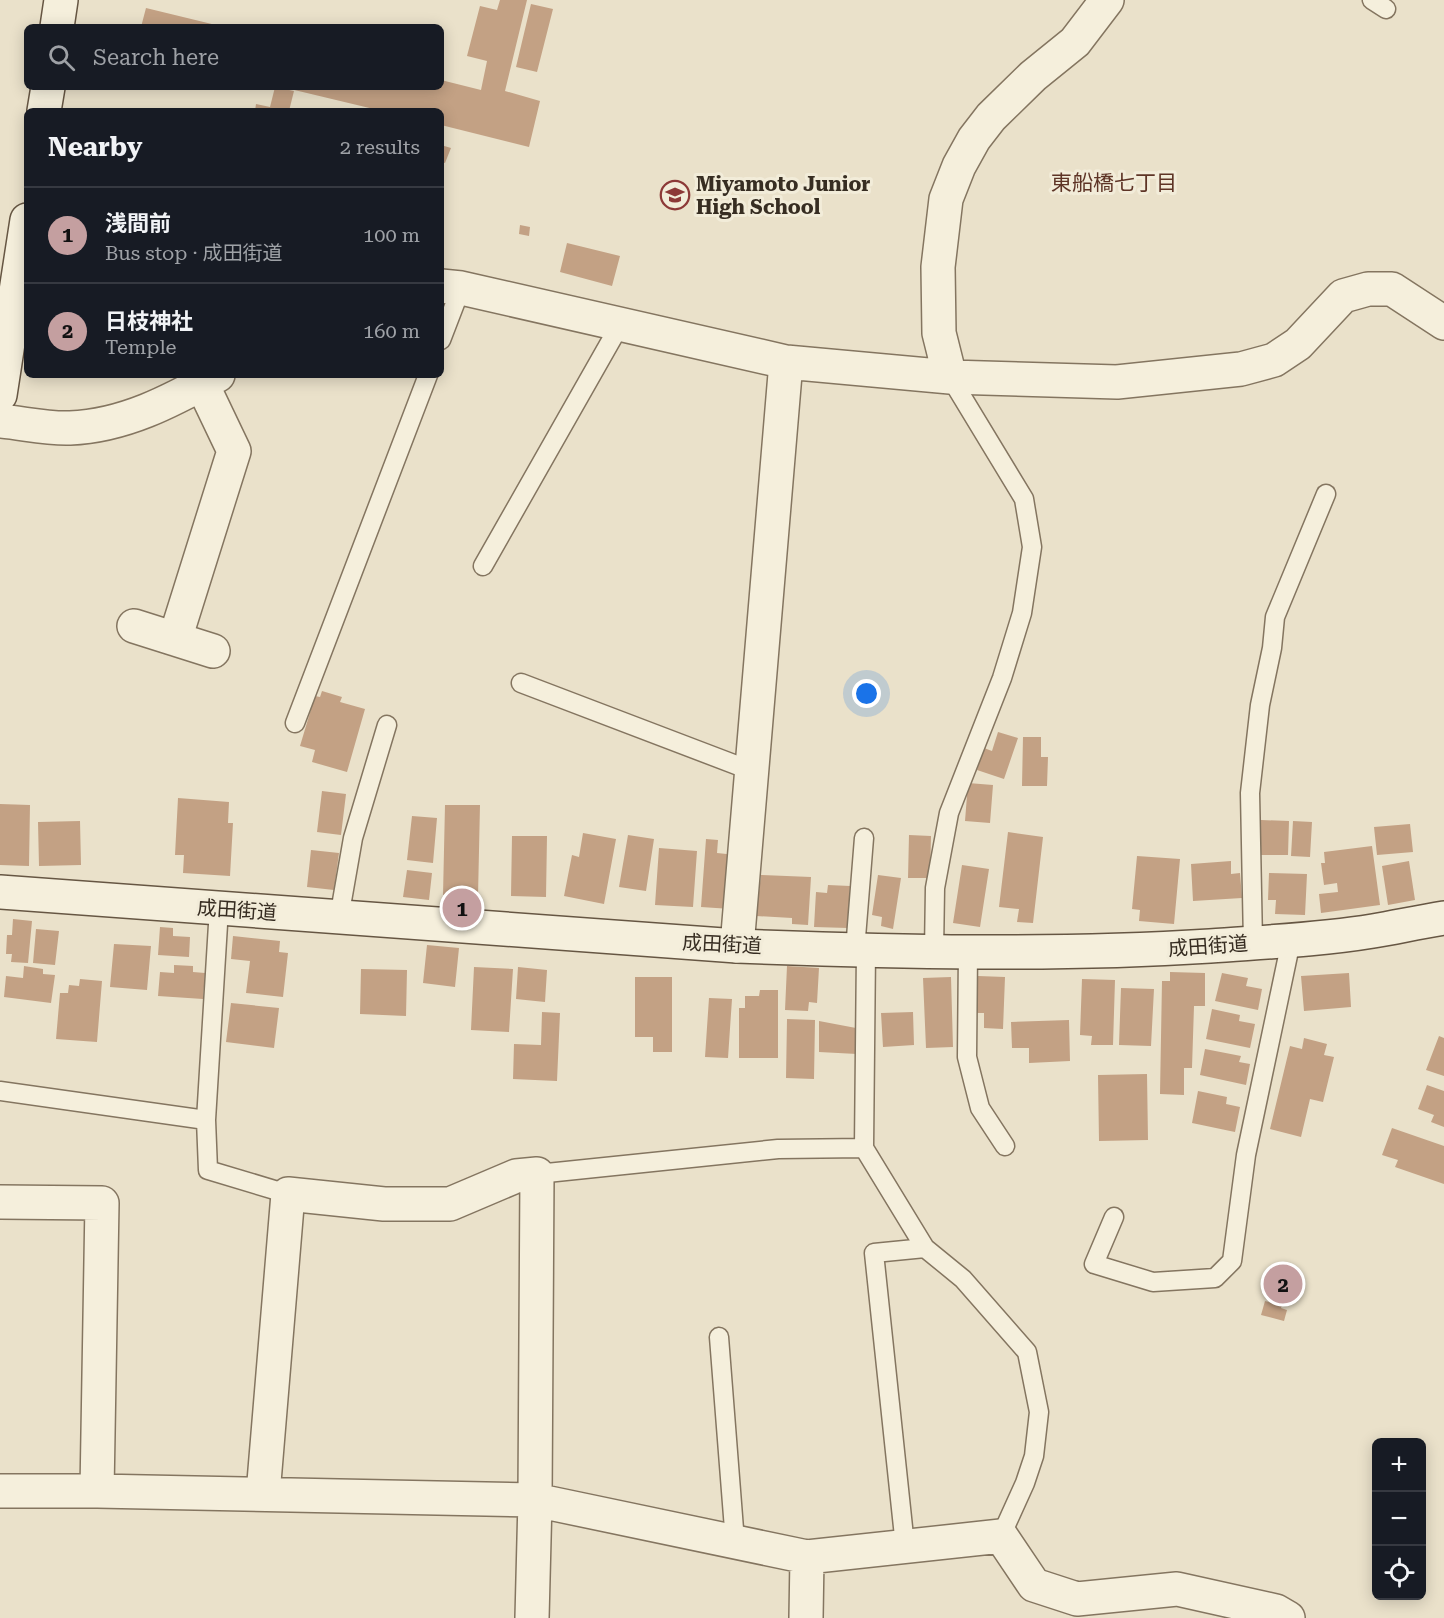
<!DOCTYPE html>
<meta charset="utf-8">
<style>
:root{--surface:#171b24;--page:#242831;--text:#f1f3f6;--muted:#9ea1a6;--line:#363941;--accent:#c49fa0}
body{margin:0;font-family:"Roboto Serif","Noto Sans JP",serif;background:var(--page);color:var(--text)}
.controls{position:absolute;right:18px;bottom:18px;display:grid;overflow:hidden;border-radius:9px;box-shadow:0 3px 15px #0003}
.controls button{width:54px;height:54px;display:grid;place-items:center;padding:0;border:0;border-bottom:2px solid var(--line);background:var(--surface);color:var(--text);font:30px sans-serif}
.you{position:absolute;left:867px;top:694px;width:21px;height:21px;margin:-15px;border:4px solid #fff;border-radius:50%;background:#1a73e8;box-shadow:0 0 0 9px #1a73e833}
.badge{display:grid;place-items:center;width:39px;height:39px;border-radius:50%;background:var(--accent);color:#111;font-size:20px;font-weight:700}
.pin{position:absolute;translate:-50% -50%;border:3px solid #fff;box-shadow:0 2px 6px #0006}
.list{margin:0;padding:0;list-style:none}
h2{display:flex;justify-content:space-between;align-items:center;height:78px;margin:0;padding:0 24px;font-size:26px}
h2 small{font-size:20px;font-weight:400;color:var(--muted)}
.list li{display:grid;grid-template-columns:39px 1fr auto;gap:18px;align-items:center;box-sizing:border-box;height:96px;padding:0 24px;border-top:2px solid var(--line)}
.list b{display:block;font-size:22px;white-space:nowrap}
.list p{margin:0;font-size:20px;white-space:nowrap;color:var(--muted)}
.list em{font-size:20px;font-style:normal;color:var(--muted)}
.icon{flex:none;width:33px;height:33px;fill:none;stroke:currentColor;stroke-width:2;stroke-linecap:round;stroke-linejoin:round}
.map{position:relative;flex:none;width:1444px;height:1618px;overflow:hidden}
.search{position:absolute;background:var(--surface);box-shadow:0 3px 15px #0003;left:24px;top:24px;width:420px;height:66px;display:flex;align-items:center;gap:15px;box-sizing:border-box;padding:0 21px;border-radius:9px;color:var(--muted);font-size:22px}
.panel{position:absolute;background:var(--surface);box-shadow:0 3px 15px #0003;left:24px;top:108px;width:420px;height:270px;border-radius:9px}
.map>svg:first-child{display:block}
.building{fill:#c3a184}
.lines{fill:none;stroke-linecap:round;stroke-linejoin:round}
.lane-casing{stroke:#847560;stroke-width:21}
.street-casing{stroke:#847560;stroke-width:36}
.secondary-casing{stroke:#665643;stroke-width:36}
.lane{stroke:#f5efdc;stroke-width:18}
.street{stroke:#f5efdc;stroke-width:33}
.secondary{stroke:#f5efdc;stroke-width:33}
.labels{text-anchor:middle;stroke-width:6;stroke-linejoin:round;paint-order:stroke}
.poi-label{font-size:20px;font-weight:bold;fill:#372d22;stroke:#f2ecd9;text-anchor:start}
.street-label{font-size:20px;fill:#372d22;stroke:#f2ecd9}
.neighbourhood-label{font-size:21px;fill:#5e3426;stroke:#f2ecd9}
</style>
<div class="map">
<svg width="1444" height="1618" viewBox="0 0 1444 1618">
<rect width="100%" height="100%" fill="#eae1ca"/>
<path class="building" d="M500 0H527L505 91 540 101 529 147 441 125V111H382L286 88 441 87V80L481 90 487 61 467 56 480 6 497 10Z
M531 4 553 9 537 72 516 67Z
M146 8 220 26V27H141Z
M275 87 294 91 289 111H255L256 104 270 107Z
M441 145 451 148 445 163 441 162Z
M520 225 530 227 529 236 519 234Z
M567 243 620 256 612 286 560 272Z
M322 691 342 697 340 702 365 709 347 772 312 762 315 750 300 746 315 696 320 697Z
M998 732 1018 738 1004 779 977 770 984 748 992 751Z
M1023 737H1041V757H1048L1047 786H1022Z
M968 783 993 785 990 823 965 821Z
M322 791 346 794 341 835 317 832Z
M178 798 229 802 228 823H233L230 876 183 873 184 855H175Z
M0 804 30 805 29 866 0 865Z
M445 805H480L478 896 443 895Z
M412 816 437 818 433 863 407 860Z
M1261 820 1289 821 1288 855H1260Z
M80 821 81 865 39 866 38 822Z
M1293 821 1312 822 1310 857 1291 856Z
M1410 824 1413 852 1377 855 1374 827Z
M1008 832 1043 837 1033 923 1017 922 1019 909 999 907Z
M583 833 616 839 604 904 564 896 572 855 579 857Z
M628 835 654 839 646 891 619 887Z
M909 835 931 836 930 878H908Z
M512 836H547L546 897 511 896Z
M706 839 718 840 717 853 736 855 731 909 701 907Z
M1372 846 1380 905 1321 913 1319 894 1338 892 1337 883 1324 885 1321 863H1325L1324 852Z
M659 848 697 851 693 907 655 905Z
M311 850 339 853 334 890 307 887Z
M1137 856 1180 859 1174 924 1139 921 1140 910 1132 909Z
M1231 861V874L1240 873 1242 898 1193 901 1191 864Z
M1409 861 1415 900 1388 905 1382 866Z
M962 865 989 869 980 927 953 923Z
M407 870 432 873 429 900 403 897Z
M1269 873 1307 874 1305 915 1275 914 1276 900H1268Z
M761 875 811 877 808 925 792 924V918L756 916Z
M878 875 901 878 893 929 881 926 882 917 872 915Z
M828 885 850 886 848 928 814 927 816 892 827 893Z
M13 919 32 921 28 963 11 962 12 954H6L7 935H12Z
M160 927 173 928V936L190 937 189 957 158 955Z
M36 929 59 931 55 965 33 963Z
M233 936 280 941 279 952 288 953 283 997 246 993 250 961 231 959Z
M114 944 151 946 147 990 110 987Z
M427 945 459 948 455 987 423 983Z
M174 965 193 966V972L205 973 203 999 158 996 160 972 174 973Z
M24 966 43 969V974L55 975 51 1003 4 997 6 976 23 978Z
M787 966 819 968 817 1003 809 1002 808 1011 785 1010Z
M474 967 513 969 509 1032 471 1030Z
M518 967 547 970 545 1002 516 999Z
M361 969 407 970 406 1016 360 1014Z
M1170 972 1205 973V1006H1194L1192 1068H1184V1095L1160 1094 1162 981H1170Z
M1222 973 1248 978 1246 986 1262 989 1258 1010 1215 1001Z
M1349 973 1351 1007 1304 1011 1301 976Z
M978 976 1005 977 1003 1029 984 1028V1013H976Z
M635 977H672V1052H653V1037H635Z
M951 977 953 1047 926 1048 923 978Z
M80 979 102 981 97 1042 56 1039 60 993H68L69 985 79 986Z
M1082 979 1115 980 1113 1045H1091L1092 1036 1080 1035Z
M1121 988 1154 989 1151 1046 1119 1045Z
M760 990H778V1058H739V1008H745V996H759Z
M709 998 732 999 728 1058 705 1057Z
M231 1003 279 1008 274 1048 226 1042Z
M1212 1009 1240 1015 1239 1021 1255 1024 1250 1048 1206 1039Z
M542 1012 560 1013 557 1081 513 1079 514 1044 541 1045Z
M913 1012 914 1045 883 1047 881 1013Z
M787 1019 815 1020 814 1079 786 1078Z
M1069 1020 1070 1061 1029 1063V1048H1012L1011 1022Z
M819 1021 856 1028 857 1054 819 1052Z
M1439 1036 1444 1038V1076L1426 1070Z
M1304 1038 1327 1044 1324 1055 1334 1057 1323 1102 1310 1099 1301 1137 1270 1129 1290 1046 1302 1049Z
M1205 1049 1241 1056 1239 1062 1250 1064 1246 1085 1200 1075Z
M1147 1074 1148 1140 1099 1141 1098 1075Z
M1427 1085 1444 1091V1127L1431 1122 1434 1115 1418 1109Z
M1198 1091 1227 1097 1226 1104 1240 1107 1235 1132 1192 1123Z
M1392 1128 1444 1146V1184L1395 1167 1398 1160 1382 1155Z
M1271 1265 1301 1274 1294 1299 1285 1296 1281 1308 1287 1310 1284 1321 1261 1315 1265 1301 1272 1303 1275 1292 1263 1289Z"/>
<g class="lines">
<g class="lane-casing">
<path id="lane" d="M1372 0 1386 9
M441 340 461 288
M483 566 621 323
M521 683 752 771
M295 723 428 375
M219 908 206 1120 208 1170 288 1194
M339 918 353 838 387 725
M1253 943 1250 793 1260 705 1272 648 1275 617 1326 494
M855 950 864 838
M866 950 864 1148 925 1248 963 1279 1027 1352 1039 1412 1034 1456 1025 1483 1001 1536
M934 951 935 888 949 813 1002 678 1022 613 1032 547 1024 499 950 377
M968 951 967 1057 980 1108 1005 1146
M0 1091 206 1120
M537 1174 778 1149 864 1148
M1114 1217 1094 1264 1153 1282 1215 1278 1232 1261 1246 1155 1291 941
M719 1337 735 1542
M905 1546 874 1253 925 1248"/>
</g>
<g class="street-casing">
<path id="street" d="M441 286 461 288 786 362 950 377 1117 382 1241 369 1274 360 1298 344 1343 296 1368 289H1392L1444 323
M950 377 939 333 938 267 946 199 959 166 974 139 991 117 1033 76 1075 42 1107 0
M0 421C23 423 47 429 70 428 124 426 171 401 218 375
M134 626 213 651
M175 639 234 451 202 384
M737 946 786 362
M0 1202 102 1203 97 1491
M0 1491H97L535 1500 807 1557 1001 1536 1034 1585 1077 1599 1177 1589 1276 1611 1288 1618
M263 1494 288 1194 384 1204H450L516 1176 537 1174 535 1500 532 1618
M806 1618 807 1557"/>
</g>
<g class="secondary-casing">
<path id="secondary" d="M57 27 61 0
M44 111 48 87
M0 395 27 220
M0 892 737 946C895 952 1052 956 1210 946 1264 942 1319 940 1373 931 1396 927 1420 922 1444 918"/>
</g>
<use href="#lane" class="lane"/>
<use href="#street" class="street"/>
<use href="#secondary" class="secondary"/>
</g>
<defs>
<g id="school-ring" transform="scale(1.5)"><circle r="9.5" fill="#f2ecd9" stroke="#8c3937" stroke-width="1.5"/><path d="M0-5L7-2L0 1L-7-2ZM-4 1L0 2.5L4 1V4Q0 6-4 4Z" fill="#8c3937"/></g>
</defs>
<g fill-rule="evenodd">
<use href="#school-ring" x="675" y="195"/>
</g>
<g class="labels">
<g class="poi-label">
<text x="696" y="191">Miyamoto Junior<tspan x="696" dy="23">High School</tspan></text>
</g>
<g class="street-label">
<text transform="translate(237 910) rotate(4)" y="7">成田街道</text>
<text transform="translate(722 944) rotate(3)" y="7">成田街道</text>
<text transform="translate(1208 946) rotate(-4)" y="7">成田街道</text>
</g>
<g class="neighbourhood-label">
<text x="1114" y="190">東船橋七丁目</text>
</g>
</g>
</svg>
<div class="controls">
<button>+</button>
<button>−</button>
<button><svg class="icon" aria-label="locate" viewBox="0 0 24 24"><circle cx="12" cy="12" r="6"/><path d="M12 2v4M12 18v4M2 12h4M18 12h4"/></svg></button>
</div>
<div class="you"></div>
<div class="pin badge" style="left:462px;top:908px">1</div>
<div class="pin badge" style="left:1283px;top:1284px">2</div>
<div class="search"><svg class="icon" aria-label="search" viewBox="0 0 24 24"><circle cx="10" cy="10" r="6"/><path d="M15 15l6 6"/></svg>Search here</div>
<section class="panel">
<h2>Nearby<small>2 results</small></h2>
<ul class="list">
<li><span class="badge">1</span><div><b>浅間前</b><p>Bus stop · 成田街道</p></div><em>100 m</em></li>
<li><span class="badge">2</span><div><b>日枝神社</b><p>Temple</p></div><em>160 m</em></li>
</ul>
</section>
</div>
